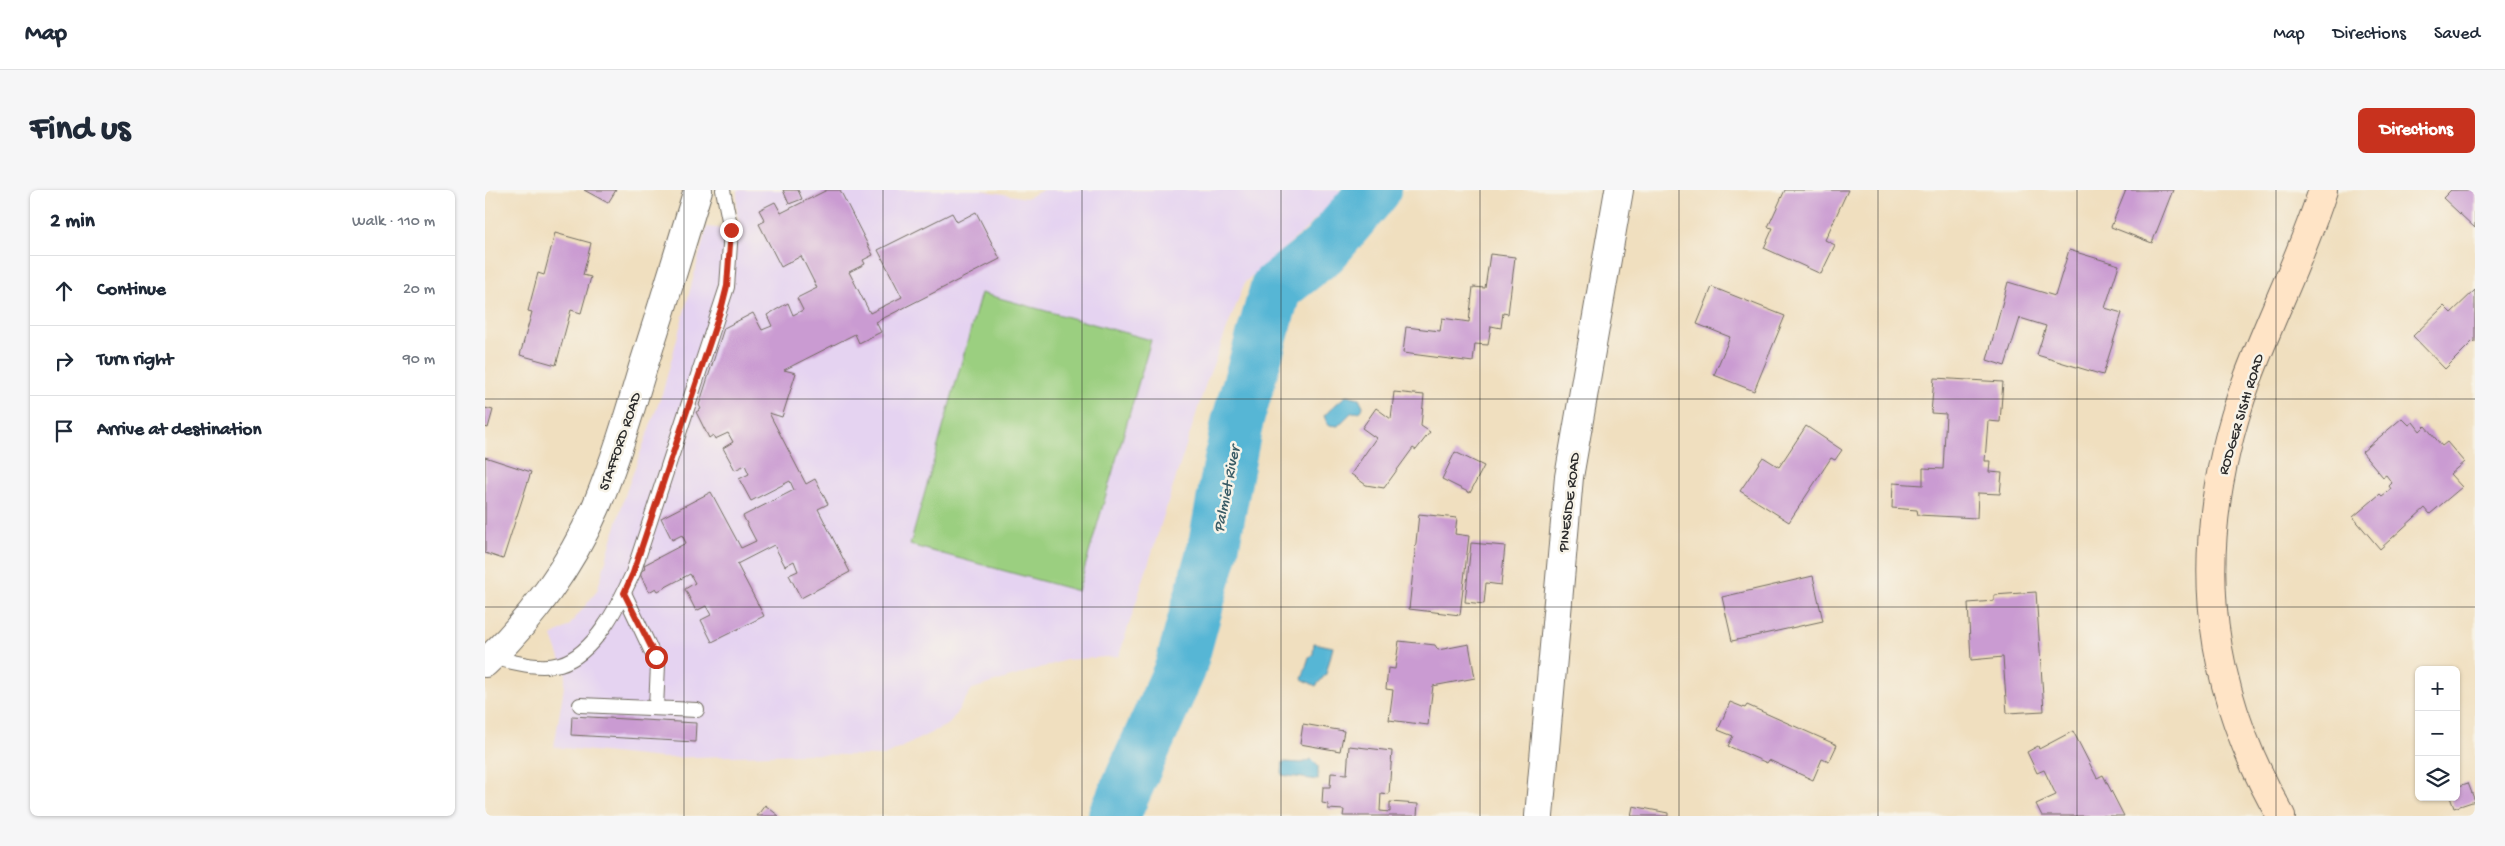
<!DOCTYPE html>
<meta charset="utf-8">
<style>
:root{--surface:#fff;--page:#f6f6f7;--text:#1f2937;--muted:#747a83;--line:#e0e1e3;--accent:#c8321e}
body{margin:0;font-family:"Gochi Hand",sans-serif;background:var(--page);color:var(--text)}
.controls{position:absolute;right:15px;bottom:15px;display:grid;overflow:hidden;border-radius:8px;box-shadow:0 1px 4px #0004}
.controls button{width:45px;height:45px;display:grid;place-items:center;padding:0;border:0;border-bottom:1px solid var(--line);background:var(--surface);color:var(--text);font:25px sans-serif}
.stop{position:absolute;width:15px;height:15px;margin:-11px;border:4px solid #c8321e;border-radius:50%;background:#fff}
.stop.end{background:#c8321e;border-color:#fff;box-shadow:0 1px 5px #0008}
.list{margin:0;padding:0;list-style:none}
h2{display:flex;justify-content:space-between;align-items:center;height:65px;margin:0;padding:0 20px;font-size:21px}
h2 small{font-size:16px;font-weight:400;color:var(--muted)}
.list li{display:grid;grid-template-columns:32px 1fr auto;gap:15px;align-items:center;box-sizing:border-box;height:70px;padding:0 20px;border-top:1px solid var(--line)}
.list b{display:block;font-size:19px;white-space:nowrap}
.list em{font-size:16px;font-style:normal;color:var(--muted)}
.icon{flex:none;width:28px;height:28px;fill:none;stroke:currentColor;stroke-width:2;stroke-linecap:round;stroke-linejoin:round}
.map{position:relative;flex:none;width:1990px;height:626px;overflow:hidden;border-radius:8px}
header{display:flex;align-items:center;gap:30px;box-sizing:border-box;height:70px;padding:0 25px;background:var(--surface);border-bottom:1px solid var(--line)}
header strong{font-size:24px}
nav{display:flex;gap:28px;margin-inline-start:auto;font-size:18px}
.intro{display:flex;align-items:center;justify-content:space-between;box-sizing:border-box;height:120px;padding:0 30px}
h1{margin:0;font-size:35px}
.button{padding:12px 22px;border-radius:8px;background:var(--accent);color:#fff;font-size:18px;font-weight:700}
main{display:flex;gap:30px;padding:0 30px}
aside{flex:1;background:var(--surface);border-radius:8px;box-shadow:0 1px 4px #0004}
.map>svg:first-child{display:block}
.built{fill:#e5d3f1}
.green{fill:#9bcf80;stroke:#637d56}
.water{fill:#56b6d5;stroke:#407080}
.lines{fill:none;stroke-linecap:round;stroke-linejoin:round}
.river{stroke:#56b6d5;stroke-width:52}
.building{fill:#ca9bd2}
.service-casing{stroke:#706a5f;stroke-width:16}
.minor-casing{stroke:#706a5f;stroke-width:30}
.secondary-casing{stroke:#706a5f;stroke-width:30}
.service{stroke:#fff;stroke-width:14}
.minor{stroke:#fff;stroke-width:28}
.secondary{stroke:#ffe4c6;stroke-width:28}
.route{stroke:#c8321e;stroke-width:6}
.grid{fill:none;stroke:#2b2b2b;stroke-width:1;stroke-opacity:0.55}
.labels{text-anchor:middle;stroke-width:5;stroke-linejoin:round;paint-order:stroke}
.street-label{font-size:15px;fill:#2b2b2b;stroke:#f7f3e8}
.water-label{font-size:16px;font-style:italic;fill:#3a5c66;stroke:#f7f3e8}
</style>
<header>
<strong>Map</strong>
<nav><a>Map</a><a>Directions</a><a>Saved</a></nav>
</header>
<div class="intro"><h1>Find us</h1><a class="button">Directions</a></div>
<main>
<aside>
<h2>2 min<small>Walk · 110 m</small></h2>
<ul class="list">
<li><svg class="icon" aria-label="ahead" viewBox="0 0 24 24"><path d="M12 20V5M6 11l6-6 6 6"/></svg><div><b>Continue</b></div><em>20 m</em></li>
<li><svg class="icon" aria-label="right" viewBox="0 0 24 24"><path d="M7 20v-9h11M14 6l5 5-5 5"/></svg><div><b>Turn right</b></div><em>90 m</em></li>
<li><svg class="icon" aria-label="arrive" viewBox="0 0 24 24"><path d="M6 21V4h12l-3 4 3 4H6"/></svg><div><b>Arrive at destination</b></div></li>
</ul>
</aside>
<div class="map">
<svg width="1990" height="626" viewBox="0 0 1990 626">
<rect width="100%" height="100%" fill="#f7f3e8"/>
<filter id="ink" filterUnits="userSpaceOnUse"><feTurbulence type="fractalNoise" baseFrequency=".02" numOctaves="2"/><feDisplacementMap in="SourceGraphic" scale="10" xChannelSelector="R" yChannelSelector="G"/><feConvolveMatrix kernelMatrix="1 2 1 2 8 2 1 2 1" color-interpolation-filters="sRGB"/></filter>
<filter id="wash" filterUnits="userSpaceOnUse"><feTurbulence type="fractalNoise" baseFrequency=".0096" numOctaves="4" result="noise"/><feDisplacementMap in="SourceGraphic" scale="20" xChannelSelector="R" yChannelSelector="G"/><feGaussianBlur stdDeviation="1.12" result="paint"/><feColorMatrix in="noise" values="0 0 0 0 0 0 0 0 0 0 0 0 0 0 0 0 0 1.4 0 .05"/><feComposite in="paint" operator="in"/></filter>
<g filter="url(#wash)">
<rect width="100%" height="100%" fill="#f0dfbf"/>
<path class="built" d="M252 0H496L541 8 558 0H859L819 41 760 92 721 193 634 466 581 470 487 499 464 534 399 566 322 564 176 568 69 557 81 485 67 446 84 436 112 401 140 305 178 201 222 37 257 41 252 24Z"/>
<path class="green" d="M496 103 666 150 593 401 425 355Z"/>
<path class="water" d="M862 205 874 208 878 216C877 224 872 221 866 223L853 236 843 235 839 226C841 223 858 208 862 205Z
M829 453 848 457 841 484 831 496 817 489 824 467 828 464Z
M826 569 833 576V590L797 585 798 572 817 573Z"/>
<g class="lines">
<path class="river" d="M629 626 695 479 728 359 752 233 791 98 839 60 890 0"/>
</g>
<g id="blocks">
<path class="building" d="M99 0H131L123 13Z
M298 0H313L317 9 304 14Z
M342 0H355L388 65 378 70 380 74 364 82 385 123 417 107 393 60 467 23 472 32 491 22 515 69 391 132 396 142 374 153 370 144 299 180 311 183 297 227 284 223 321 294 330 289 343 314 333 319 365 382 316 408 304 385 313 381 309 371 300 376 289 355 252 374 279 426 227 452 216 430 226 425 221 416 211 421 200 399 210 393 205 384 173 401 171 398 164 402 154 382 160 379 159 375 201 353 197 345 187 350 176 328 226 302 256 358 271 351 258 326 309 300 305 291 266 311 254 289 264 284 260 275 250 280 238 258 248 252 243 243 230 249 228 245 224 248 211 222 216 219 214 215 239 138 268 123 277 140 287 136 282 125 303 113 308 125 318 120 312 108 332 98 316 66 296 77 274 34 280 31 274 20 290 12 296 23Z
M1300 0H1363L1340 50 1350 55 1336 84 1279 58 1288 38 1283 37Z
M1641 0H1688L1667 53 1626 37Z
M1966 0H1990V38L1958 8Z
M70 43 106 53 98 85 106 87 96 123 86 120 71 175 35 165 47 122 43 121 53 83 59 85Z
M1584 60 1634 75 1620 118 1637 123 1618 185 1552 165 1561 136 1535 128 1520 176 1502 170 1523 92 1570 106Z
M1005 64 1030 67 1023 124 1018 123 1016 138 1006 136 1003 155 990 154 988 172 918 163 921 137 955 141 957 128 984 132 988 97 1000 98Z
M1227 97 1300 126 1269 201 1229 185 1245 147 1212 134Z
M1990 100V153L1988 151 1960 179 1928 146 1959 116 1966 123Z
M1449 188 1518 192 1515 232 1503 231 1500 271H1505L1504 282 1517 283 1515 304 1493 303 1492 328 1433 325 1432 320 1407 318 1408 293 1438 295V278L1458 279 1461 224 1446 223Z
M909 202 939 205 936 236 945 242 931 260 928 258 899 298 881 295 866 284 891 248 877 238 891 218 906 229Z
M0 218 8 220 3 238 0 237Z
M1917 228 1924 235 1928 232 1935 241 1940 236 1957 256 1962 252 1979 272 1965 284 1977 297 1945 324 1940 318 1895 359 1868 327 1895 304 1897 306 1906 299 1904 296 1907 293 1901 285 1898 287 1877 262Z
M1321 236 1357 260 1350 270 1346 268 1304 332 1255 301 1278 267 1294 277Z
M970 262 999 276 985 303 957 289Z
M0 267 46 282 18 369 0 363Z
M934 324 972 328 970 344 984 346 975 425 924 419Z
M986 353 1020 356 1016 395 1001 393 999 414 980 412Z
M1328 386 1338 431 1247 451 1237 407Z
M1551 402 1559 521 1522 523 1518 467 1486 470 1483 413 1509 411V405Z
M914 451 950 455 953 460 984 454 990 488 948 496 943 535 904 530 908 500 901 499 903 478 910 479Z
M1245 512 1260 518 1262 515 1352 555 1344 572 1337 569 1328 590 1284 570 1282 573 1243 556 1248 546 1233 540Z
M87 526 211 533 210 552 86 545Z
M818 534 859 541 855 561 815 554Z
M1588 541 1612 588 1618 585 1639 626H1557L1551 614 1571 605 1559 580 1552 583 1542 562 1553 556 1554 559Z
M864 556 907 561 904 604 896 603 895 621 905 622V612L933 614 932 626H858L859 620 843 619V614L837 613 838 597H845L846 583 862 584Z
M1983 593 1990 611 1969 618 1965 607H1971V597Z
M280 615 294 626H272Z
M1148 616 1183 623V626H1146Z"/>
</g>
</g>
<g filter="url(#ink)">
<use href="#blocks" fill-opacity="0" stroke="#706a5f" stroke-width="1"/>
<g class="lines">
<g class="service-casing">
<path id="service" d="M139 403 173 475 171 518
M6 467C28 472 53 480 75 474 110 464 134 414 148 383L242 97 246 40 238 0
M95 515 212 520"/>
</g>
<g class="minor-casing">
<path id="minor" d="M0 473C46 430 86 375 111 317 130 272 144 224 158 177 177 118 195 59 213 0
M1054 626 1084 287 1134 0"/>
</g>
<g class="secondary-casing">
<path id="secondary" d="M1796 626C1714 485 1707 346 1761 193 1785 128 1817 66 1838 0"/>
</g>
<use href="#service" class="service"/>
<use href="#minor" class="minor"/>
<use href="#secondary" class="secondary"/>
</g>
</g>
<g class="lines" filter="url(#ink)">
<path class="route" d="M171 467 139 403 148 383 237 116 242 96 246 40"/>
</g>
<path class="grid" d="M199 0V626M398 0V626M597 0V626M796 0V626M995 0V626M1194 0V626M1393 0V626M1592 0V626M1791 0V626M0 209H1990M0 417H1990"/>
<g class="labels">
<g class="street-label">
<text transform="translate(1755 224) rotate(-73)" y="5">RODGER SISHI ROAD</text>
<text transform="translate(134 251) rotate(-71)" y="5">STAFFORD ROAD</text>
<text transform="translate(1083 312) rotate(-83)" y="5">PINESIDE ROAD</text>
</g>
<g class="water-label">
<text transform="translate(740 299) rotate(-79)" y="6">Palmiet River</text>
</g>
</g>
</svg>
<div class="controls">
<button>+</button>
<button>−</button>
<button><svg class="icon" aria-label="layers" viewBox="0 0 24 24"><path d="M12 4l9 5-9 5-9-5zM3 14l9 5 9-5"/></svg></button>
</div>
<div class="stop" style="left:171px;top:467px"></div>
<div class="stop end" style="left:246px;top:40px"></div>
</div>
</main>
